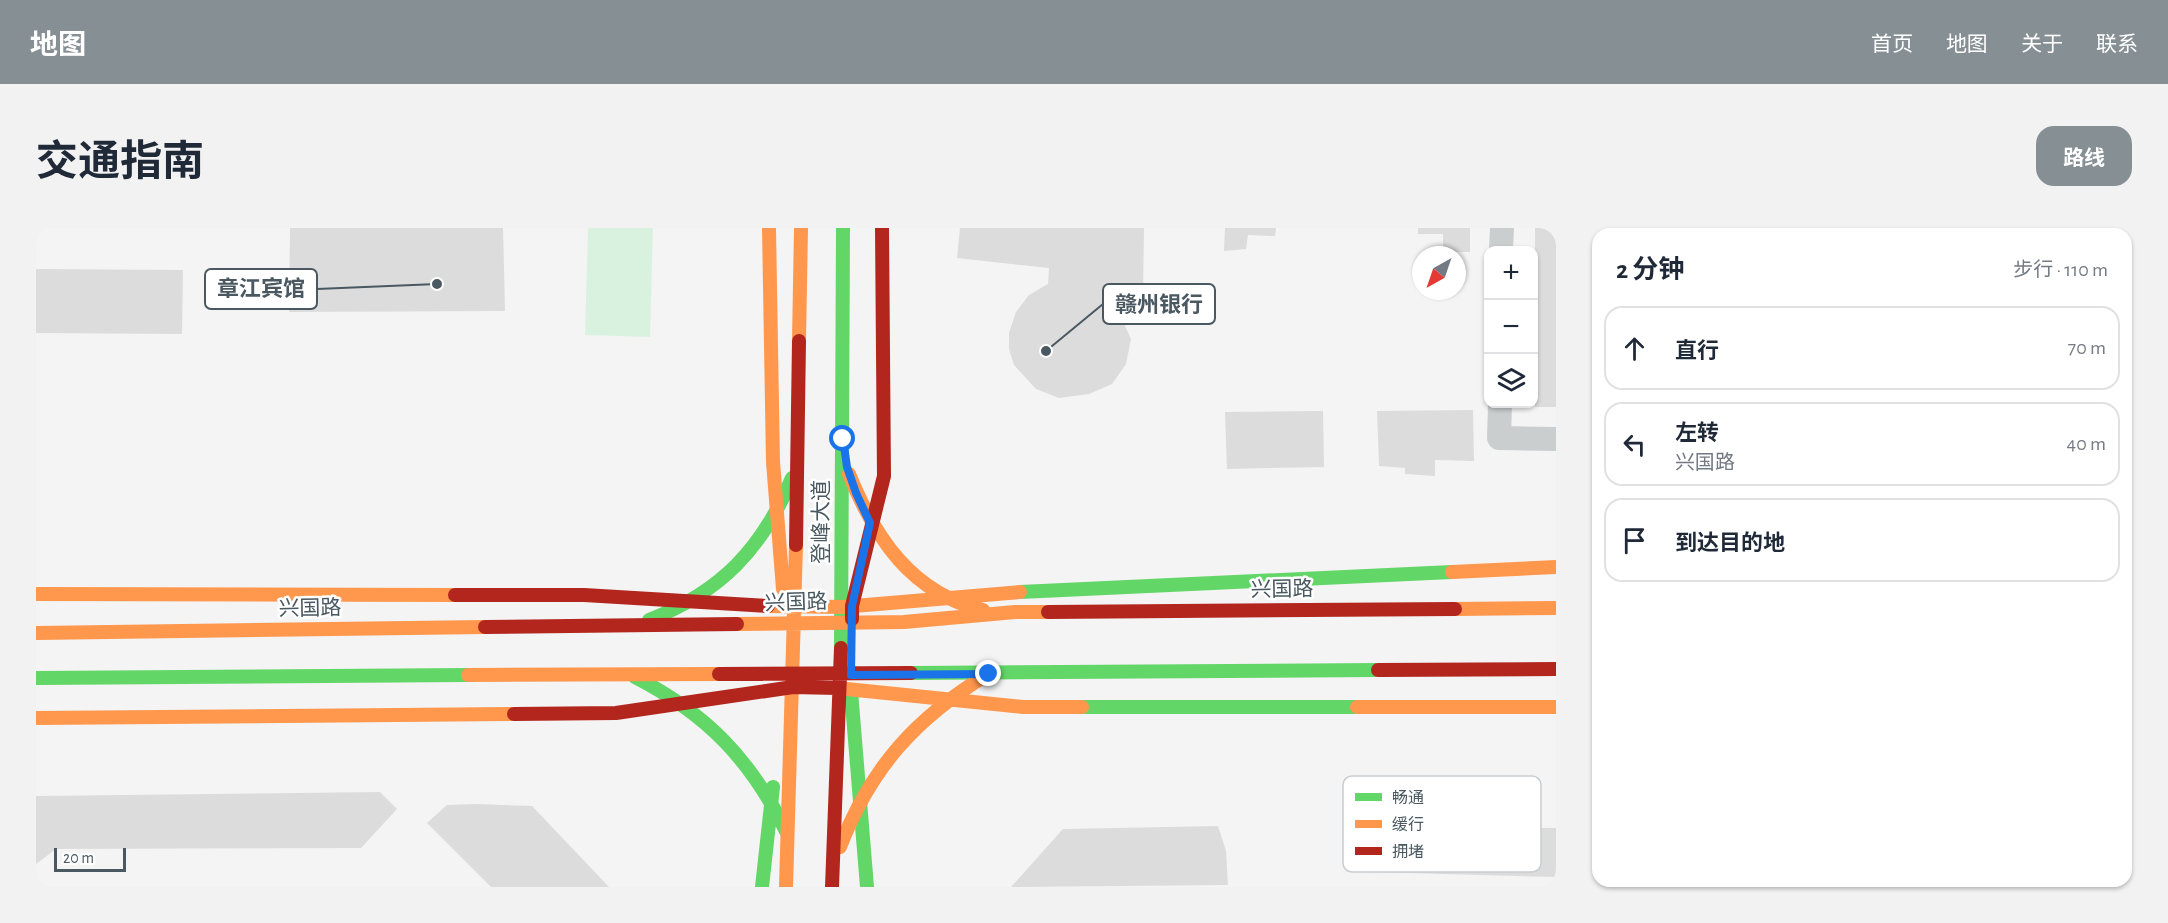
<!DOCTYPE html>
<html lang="zh">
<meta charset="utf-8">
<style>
:root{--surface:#fff;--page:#f2f2f3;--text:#1f2937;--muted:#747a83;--line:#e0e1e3;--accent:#868f94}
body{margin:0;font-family:"Alegreya Sans","Noto Sans SC",sans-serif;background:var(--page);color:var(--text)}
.controls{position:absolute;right:18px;top:18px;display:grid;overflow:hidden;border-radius:12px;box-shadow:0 2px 4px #0004}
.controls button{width:54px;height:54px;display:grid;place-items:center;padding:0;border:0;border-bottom:2px solid var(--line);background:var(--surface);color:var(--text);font:30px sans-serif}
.compass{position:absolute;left:1376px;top:18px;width:54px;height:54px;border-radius:50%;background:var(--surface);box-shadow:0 2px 4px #0004;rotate:220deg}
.scale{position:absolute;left:18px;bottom:15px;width:72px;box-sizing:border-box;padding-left:6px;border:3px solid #4a5961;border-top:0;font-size:16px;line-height:21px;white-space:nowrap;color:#4a5961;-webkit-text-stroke:4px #fff;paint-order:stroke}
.stop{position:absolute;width:18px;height:18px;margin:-14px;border:4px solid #1a73e8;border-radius:50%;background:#fff}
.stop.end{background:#1a73e8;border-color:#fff;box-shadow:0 2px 6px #0008}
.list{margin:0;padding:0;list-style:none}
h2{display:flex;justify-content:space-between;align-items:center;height:78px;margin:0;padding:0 24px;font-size:26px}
h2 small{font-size:20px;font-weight:400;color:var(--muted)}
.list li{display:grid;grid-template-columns:39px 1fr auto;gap:18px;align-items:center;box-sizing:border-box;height:84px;margin:0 12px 12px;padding:0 12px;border:2px solid var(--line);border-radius:18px}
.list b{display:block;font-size:22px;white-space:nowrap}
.list p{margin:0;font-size:20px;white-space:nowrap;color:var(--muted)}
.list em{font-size:20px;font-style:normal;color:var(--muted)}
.icon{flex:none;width:33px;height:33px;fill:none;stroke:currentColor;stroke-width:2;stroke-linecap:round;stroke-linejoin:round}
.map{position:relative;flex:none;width:1520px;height:659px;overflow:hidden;border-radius:18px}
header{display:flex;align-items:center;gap:36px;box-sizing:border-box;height:84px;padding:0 30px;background:var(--accent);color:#fff}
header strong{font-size:28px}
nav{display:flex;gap:33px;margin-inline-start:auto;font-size:21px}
.intro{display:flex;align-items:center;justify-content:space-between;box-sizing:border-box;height:144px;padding:0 36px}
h1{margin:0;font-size:42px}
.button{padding:15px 27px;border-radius:18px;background:var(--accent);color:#fff;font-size:21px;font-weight:700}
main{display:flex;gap:36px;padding:0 36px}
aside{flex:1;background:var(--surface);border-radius:18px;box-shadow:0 2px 4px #0004}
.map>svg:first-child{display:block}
.green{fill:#d9f2df}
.building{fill:#dcdcdd}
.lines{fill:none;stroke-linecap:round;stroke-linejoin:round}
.street{stroke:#cbcecf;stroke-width:24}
.fast{stroke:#63d668;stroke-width:14}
.slow{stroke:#ff974d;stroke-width:14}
.jam{stroke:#b3261e;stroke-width:14}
.route{stroke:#1a73e8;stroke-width:8}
.labels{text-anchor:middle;stroke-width:5;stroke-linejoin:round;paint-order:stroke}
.street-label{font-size:21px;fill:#4a5961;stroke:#fff}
.key{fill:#fff;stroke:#c9cdd0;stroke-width:1.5}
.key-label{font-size:16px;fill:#4a5961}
.leader{fill:none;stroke:#4a5961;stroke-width:2}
.callout-dot{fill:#4a5961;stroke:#fff;stroke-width:2}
.callout{fill:#fff;stroke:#4a5961;stroke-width:2}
.callout-label{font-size:22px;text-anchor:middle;font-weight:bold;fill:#4a5961}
</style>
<header>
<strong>地图</strong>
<nav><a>首页</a><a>地图</a><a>关于</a><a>联系</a></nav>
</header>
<div class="intro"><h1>交通指南</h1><a class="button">路线</a></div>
<main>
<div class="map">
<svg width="1520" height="659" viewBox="0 0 1520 659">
<rect width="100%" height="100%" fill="#f4f4f4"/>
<path class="green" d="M552 0H617L614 109 549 107Z"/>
<path class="building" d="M254 0H467L469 83 253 84Z
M924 0H1108L1107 64 1084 67 1085 89 1095 111 1090 136 1076 156 1053 166 1023 170 1000 161 978 137 973 121V105L980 84 993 67 1012 56 1013 40 921 30Z
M1189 0H1240L1239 8 1212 7 1210 21 1188 23Z
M1382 0H1434V24H1407V6H1382Z
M1499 0H1520V179H1499Z
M0 41 147 42 146 106 0 105Z
M1437 182 1438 233 1399 232V248L1369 246V240L1343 238 1341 183Z
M1287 183 1288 239 1191 241 1189 184Z
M344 564 361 581 325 620 20 621 0 636V568Z
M441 576 496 578 573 659H455L391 595 411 577Z
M1182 598 1190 623 1192 657 975 659 1027 601Z
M1335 599 1520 600V649L1336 644Z"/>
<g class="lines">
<path class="street" d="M1465 22 1466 0
M1464 176 1463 210 1520 211"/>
<path class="fast" d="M984 364 1416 344
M613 392C685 364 726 321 756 250
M805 420 807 0
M875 445 1342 442
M599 449C671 486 714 531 750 603
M0 450 432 447
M815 463 831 659
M1046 479H1321
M726 659 737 559"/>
<path class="slow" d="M733 0 737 234 747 361
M763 113 765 0
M813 246C839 310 876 366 947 382
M1416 344 1520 339
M0 366 419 367
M732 378 806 379 984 364
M1419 381 1520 380
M701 396 868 394 979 384H1012
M0 405 449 399
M432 447 683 446
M801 460 987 479H1046
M1321 479H1520
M0 490 478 486
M804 619C835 539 880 490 952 446
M750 659 760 317"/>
<path class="jam" d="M760 317 763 113
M419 367H548L732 378
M1012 384 1419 381
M816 391V378L848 248 846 0
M449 399 701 396
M1342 442 1520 441
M683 446 875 445
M478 486 580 485 757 459 801 460
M796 659 805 420"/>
</g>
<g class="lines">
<path class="route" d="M807 211 811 239 820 265 834 295 816 378 815 447 953 446"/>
</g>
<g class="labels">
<g class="street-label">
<text transform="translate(785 294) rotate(-90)" y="7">登峰大道</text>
<text transform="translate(1246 361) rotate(-1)" y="7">兴国路</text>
<text transform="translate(760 374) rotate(-2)" y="7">兴国路</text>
<text transform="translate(274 380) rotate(-1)" y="7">兴国路</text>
</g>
</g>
<rect x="1307" y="548" width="198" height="96" rx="9" class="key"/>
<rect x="1319" y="565" width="27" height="8" fill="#63d668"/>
<rect x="1319" y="592" width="27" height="8" fill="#ff974d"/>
<rect x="1319" y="619" width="27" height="8" fill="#b3261e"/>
<g class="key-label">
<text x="1356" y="575">畅通</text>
<text x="1356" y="602">缓行</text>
<text x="1356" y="629">拥堵</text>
</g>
<path class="leader" d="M401 56L281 61M1010 123L1067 76"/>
<g class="callout-dot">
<circle cx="401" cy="56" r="6"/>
<circle cx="1010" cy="123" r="6"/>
</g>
<g class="callout">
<rect x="169" y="41" width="112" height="40" rx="6"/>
<rect x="1067" y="56" width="112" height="40" rx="6"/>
</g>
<g class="callout-label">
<text x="225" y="68">章江宾馆</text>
<text x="1123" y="84">赣州银行</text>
</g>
</svg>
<div class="controls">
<button>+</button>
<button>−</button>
<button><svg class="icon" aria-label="layers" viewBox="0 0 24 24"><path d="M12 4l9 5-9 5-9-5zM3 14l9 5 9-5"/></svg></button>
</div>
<svg class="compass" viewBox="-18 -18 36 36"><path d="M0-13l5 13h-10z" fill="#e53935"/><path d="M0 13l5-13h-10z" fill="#747a83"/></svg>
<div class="scale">20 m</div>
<div class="stop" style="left:807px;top:211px"></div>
<div class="stop end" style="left:953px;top:446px"></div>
</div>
<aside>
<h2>2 分钟<small>步行 · 110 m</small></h2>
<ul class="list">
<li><svg class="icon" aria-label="ahead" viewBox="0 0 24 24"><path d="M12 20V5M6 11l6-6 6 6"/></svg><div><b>直行</b></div><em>70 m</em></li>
<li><svg class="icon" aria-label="left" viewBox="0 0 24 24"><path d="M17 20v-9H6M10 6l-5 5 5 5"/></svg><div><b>左转</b><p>兴国路</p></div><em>40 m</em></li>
<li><svg class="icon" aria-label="arrive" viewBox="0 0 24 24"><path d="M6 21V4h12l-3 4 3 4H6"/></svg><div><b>到达目的地</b></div></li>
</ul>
</aside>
</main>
